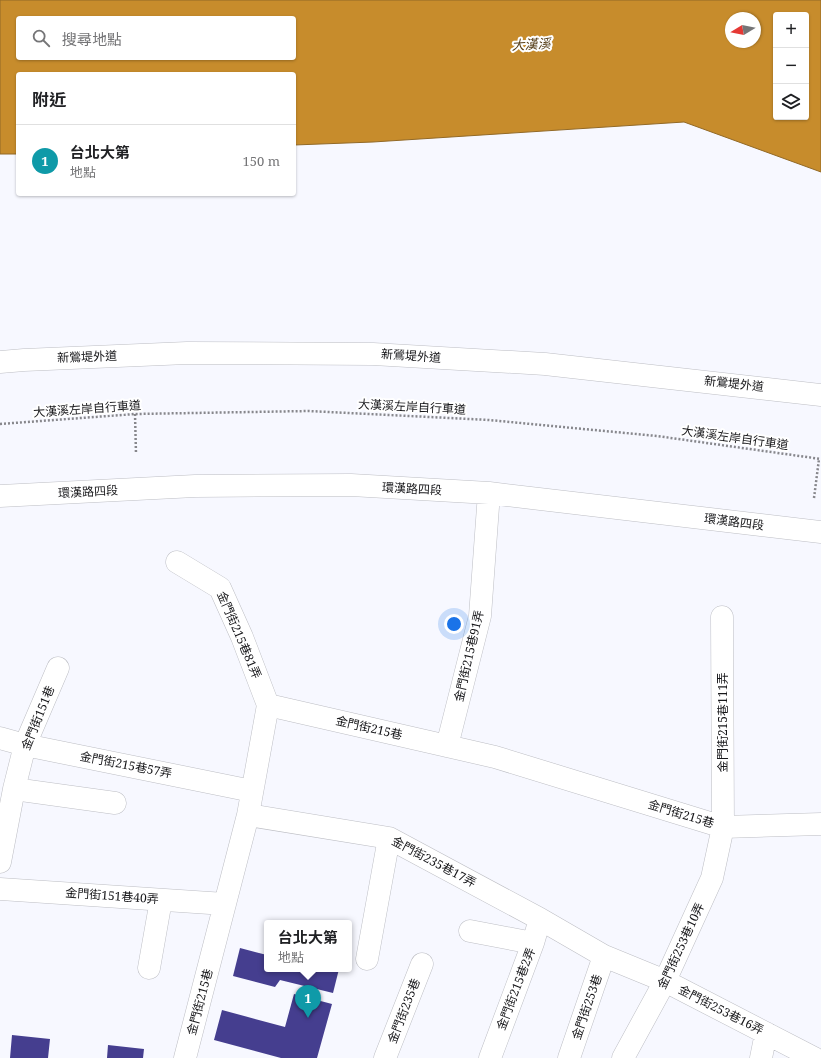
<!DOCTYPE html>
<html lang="zh-TW">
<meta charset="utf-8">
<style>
:root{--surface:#fff;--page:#f6f6f6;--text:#202124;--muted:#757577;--line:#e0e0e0;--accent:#b45309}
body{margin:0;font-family:"Noto Serif","Noto Sans TC",serif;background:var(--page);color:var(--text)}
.controls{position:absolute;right:12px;top:12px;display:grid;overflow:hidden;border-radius:4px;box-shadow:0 1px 3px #0004}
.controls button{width:36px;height:36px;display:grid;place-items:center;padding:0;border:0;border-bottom:1px solid var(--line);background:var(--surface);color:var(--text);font:20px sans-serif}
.compass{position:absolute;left:725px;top:12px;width:36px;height:36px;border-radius:50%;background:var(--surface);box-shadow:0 1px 3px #0004;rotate:260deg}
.you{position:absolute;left:454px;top:624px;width:14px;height:14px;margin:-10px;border:3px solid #fff;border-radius:50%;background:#1a73e8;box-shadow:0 0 0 6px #1a73e833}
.badge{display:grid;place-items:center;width:26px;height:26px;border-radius:50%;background:var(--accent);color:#fff;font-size:13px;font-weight:700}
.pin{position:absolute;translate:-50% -33px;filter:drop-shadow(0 1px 2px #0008)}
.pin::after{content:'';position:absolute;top:21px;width:14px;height:12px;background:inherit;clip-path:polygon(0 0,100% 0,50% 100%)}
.popup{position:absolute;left:264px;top:920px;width:88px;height:52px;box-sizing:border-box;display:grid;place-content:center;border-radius:4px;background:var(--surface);filter:drop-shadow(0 1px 3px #0005);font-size:13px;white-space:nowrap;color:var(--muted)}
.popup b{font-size:15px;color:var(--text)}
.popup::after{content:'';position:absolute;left:50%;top:100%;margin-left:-8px;border:8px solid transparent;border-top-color:var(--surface)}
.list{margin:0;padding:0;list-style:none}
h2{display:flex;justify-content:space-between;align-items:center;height:52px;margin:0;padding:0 16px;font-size:17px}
h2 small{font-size:13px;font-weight:400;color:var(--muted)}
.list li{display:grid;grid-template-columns:26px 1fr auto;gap:12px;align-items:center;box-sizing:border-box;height:72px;padding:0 16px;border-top:1px solid var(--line)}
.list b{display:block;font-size:15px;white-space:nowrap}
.list p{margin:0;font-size:13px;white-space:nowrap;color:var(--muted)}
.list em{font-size:13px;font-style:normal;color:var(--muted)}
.icon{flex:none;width:22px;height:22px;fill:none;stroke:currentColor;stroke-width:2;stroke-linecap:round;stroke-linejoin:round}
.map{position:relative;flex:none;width:821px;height:1058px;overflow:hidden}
.search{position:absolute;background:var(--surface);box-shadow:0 1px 3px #0004;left:16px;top:16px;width:280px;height:44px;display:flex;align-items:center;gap:10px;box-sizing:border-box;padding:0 14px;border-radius:4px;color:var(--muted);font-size:15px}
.panel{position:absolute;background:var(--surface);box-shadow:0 1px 3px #0004;left:16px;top:72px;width:280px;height:124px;border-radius:4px}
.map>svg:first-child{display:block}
.water{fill:#c78c2c;stroke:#926926;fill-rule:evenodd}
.building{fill:#453e8f}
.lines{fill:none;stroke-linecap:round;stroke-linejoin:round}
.minor-casing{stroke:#bdbec4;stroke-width:23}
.path{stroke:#87878c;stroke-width:2.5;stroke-dasharray:2 2;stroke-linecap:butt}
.minor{stroke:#fff;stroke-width:22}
.labels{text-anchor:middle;stroke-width:4;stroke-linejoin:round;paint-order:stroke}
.street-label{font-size:12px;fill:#161619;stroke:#fff}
.water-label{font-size:13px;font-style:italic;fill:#543c16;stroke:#fff}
</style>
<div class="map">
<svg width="821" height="1058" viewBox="0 0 821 1058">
<rect width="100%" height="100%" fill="#f7f8ff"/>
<path class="water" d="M0 0H821V172L684 122 373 142 294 145V74H18V154H0ZM776 15H806V117H776ZM18 18H294V58H18ZM731 18H755V42H731Z"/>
<path class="building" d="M240 948 267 955V969H339L333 993 280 980 275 987 233 976Z
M294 994 332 1004 317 1058H281L214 1040 222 1010 285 1027Z
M12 1035 50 1039 48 1058H10Z
M108 1045 144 1049 143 1058H107Z"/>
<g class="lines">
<g class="minor-casing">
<path id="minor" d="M0 362 24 360 187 353 373 354 545 364 821 395
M0 496 195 486 351 485 489 493 821 532
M177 562 220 588 242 637 268 705
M0 738 25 745 252 791
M447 746 480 616 489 493
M14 789 115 803
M248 815 389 838 540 919 604 956 665 981 814 1058
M0 862 14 789 25 745 58 668
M0 889 225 904
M470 931 533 943
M367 959 389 838
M149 968 161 900
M185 1058 248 815 268 705 495 757 723 827 821 824
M385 1058 422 964
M490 1058 533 943 540 919
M569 1058 604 956
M623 1058 665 981 712 878 723 827 722 617
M761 1058 766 1033"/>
</g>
<path class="path" d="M135 414 136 454
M0 424 135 414 309 411 489 420 657 436 821 459
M814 498 819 459"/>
<use href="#minor" class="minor"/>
</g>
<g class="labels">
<g class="street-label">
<text transform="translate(411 356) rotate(4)" y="4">新鶯堤外道</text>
<text transform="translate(87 357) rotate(-2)" y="4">新鶯堤外道</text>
<text transform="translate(734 384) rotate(6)" y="4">新鶯堤外道</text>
<text transform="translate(412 407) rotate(3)" y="4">大漢溪左岸自行車道</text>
<text transform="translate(87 409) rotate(-4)" y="4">大漢溪左岸自行車道</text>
<text transform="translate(735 438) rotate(8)" y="4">大漢溪左岸自行車道</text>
<text transform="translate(412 489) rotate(3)" y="4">環漢路四段</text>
<text transform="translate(88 492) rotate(-3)" y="4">環漢路四段</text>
<text transform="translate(734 522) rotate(7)" y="4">環漢路四段</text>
<text transform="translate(239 635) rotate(67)" y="4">金門街215巷81弄</text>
<text transform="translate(469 656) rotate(-77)" y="4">金門街215巷91弄</text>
<text transform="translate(38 718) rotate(-68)" y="4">金門街151巷</text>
<text transform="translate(723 722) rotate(-90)" y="4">金門街215巷111弄</text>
<text transform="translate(369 728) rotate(13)" y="4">金門街215巷</text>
<text transform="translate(126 765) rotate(11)" y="4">金門街215巷57弄</text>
<text transform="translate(681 814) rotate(17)" y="4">金門街215巷</text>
<text transform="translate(434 862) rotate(28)" y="4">金門街235巷17弄</text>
<text transform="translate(112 896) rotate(4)" y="4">金門街151巷40弄</text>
<text transform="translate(681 946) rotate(-65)" y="4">金門街253巷10弄</text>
<text transform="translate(516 989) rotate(-69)" y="4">金門街215巷2弄</text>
<text transform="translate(200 1002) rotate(-75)" y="4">金門街215巷</text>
<text transform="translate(587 1007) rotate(-71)" y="4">金門街253巷</text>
<text transform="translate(721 1010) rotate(27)" y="4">金門街253巷16弄</text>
<text transform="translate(404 1011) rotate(-69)" y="4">金門街235巷</text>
</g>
<g class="water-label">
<text transform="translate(531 44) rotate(-3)" y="5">大漢溪</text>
</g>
</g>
</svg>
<div class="controls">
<button>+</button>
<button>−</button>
<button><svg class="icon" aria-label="layers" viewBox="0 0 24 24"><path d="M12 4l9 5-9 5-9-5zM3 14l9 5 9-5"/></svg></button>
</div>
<svg class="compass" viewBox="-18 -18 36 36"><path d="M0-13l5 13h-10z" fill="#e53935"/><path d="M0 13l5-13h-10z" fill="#757577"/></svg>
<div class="you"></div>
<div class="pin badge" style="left:308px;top:1018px;background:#0f9aa8">1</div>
<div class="popup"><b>台北大第</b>地點</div>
<div class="search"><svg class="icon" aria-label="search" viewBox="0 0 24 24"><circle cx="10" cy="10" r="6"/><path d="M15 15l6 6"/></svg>搜尋地點</div>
<section class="panel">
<h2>附近<small></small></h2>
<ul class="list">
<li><span class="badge" style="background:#0f9aa8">1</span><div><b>台北大第</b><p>地點</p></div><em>150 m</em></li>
</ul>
</section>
</div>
